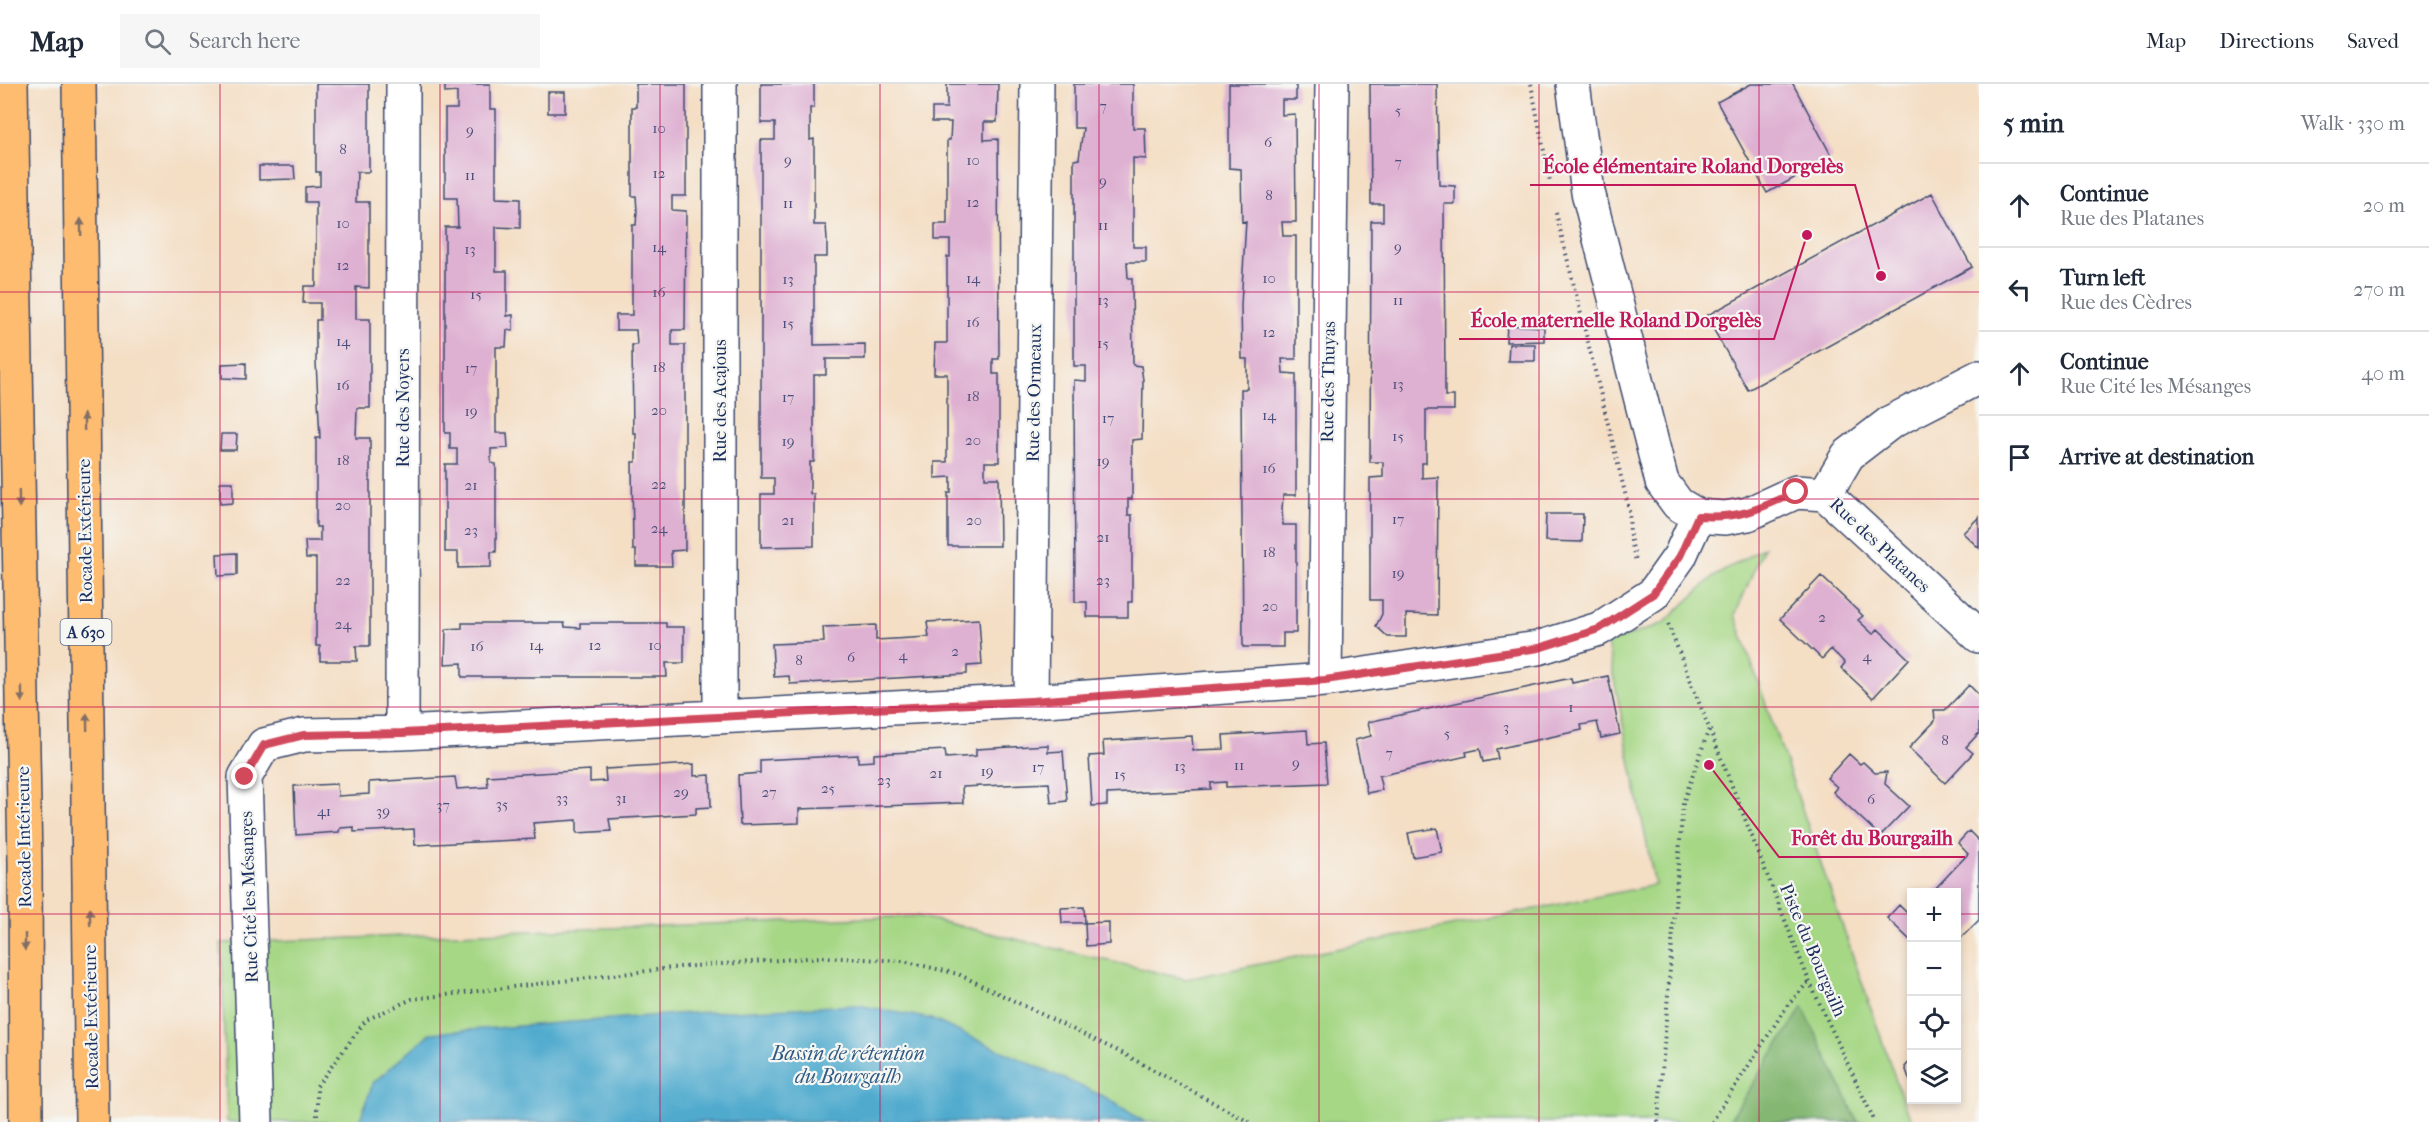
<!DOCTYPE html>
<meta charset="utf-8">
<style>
:root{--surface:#fff;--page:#f6f6f7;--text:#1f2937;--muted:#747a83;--line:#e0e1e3}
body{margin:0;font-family:"IM FELL French Canon",serif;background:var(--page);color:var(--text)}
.controls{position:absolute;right:18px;bottom:18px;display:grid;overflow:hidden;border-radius:0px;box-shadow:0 3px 9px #0003}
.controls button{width:54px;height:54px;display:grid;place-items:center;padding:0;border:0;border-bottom:2px solid var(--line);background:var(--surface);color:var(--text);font:30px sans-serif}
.stop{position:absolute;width:18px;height:18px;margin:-14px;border:4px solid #d1495b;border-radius:50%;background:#fff}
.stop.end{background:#d1495b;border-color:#fff;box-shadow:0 2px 6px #0008}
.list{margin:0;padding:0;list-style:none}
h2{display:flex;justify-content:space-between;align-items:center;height:78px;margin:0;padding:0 24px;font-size:26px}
h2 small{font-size:20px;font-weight:400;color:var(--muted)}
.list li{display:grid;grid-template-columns:39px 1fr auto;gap:18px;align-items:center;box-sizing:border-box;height:84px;padding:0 24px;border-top:2px solid var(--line)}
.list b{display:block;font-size:22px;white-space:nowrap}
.list p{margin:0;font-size:20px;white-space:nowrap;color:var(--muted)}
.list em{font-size:20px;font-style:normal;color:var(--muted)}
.icon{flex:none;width:33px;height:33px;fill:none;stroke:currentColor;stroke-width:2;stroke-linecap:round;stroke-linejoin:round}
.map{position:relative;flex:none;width:1979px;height:1038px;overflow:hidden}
header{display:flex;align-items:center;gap:36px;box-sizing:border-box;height:84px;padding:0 30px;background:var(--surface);border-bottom:2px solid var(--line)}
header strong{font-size:28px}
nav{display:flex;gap:33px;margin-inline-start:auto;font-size:21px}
.search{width:420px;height:54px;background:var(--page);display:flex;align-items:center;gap:15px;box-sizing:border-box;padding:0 21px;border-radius:0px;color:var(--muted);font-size:22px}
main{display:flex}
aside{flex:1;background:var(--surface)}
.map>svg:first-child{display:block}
.green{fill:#a6d785;stroke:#608372;stroke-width:1.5}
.forest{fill:#84b872;stroke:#507468;stroke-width:1.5}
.water{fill:#50aace;stroke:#366c96;stroke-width:1.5}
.building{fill:#deb0d2}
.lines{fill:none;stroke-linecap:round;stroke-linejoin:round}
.minor-casing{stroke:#3c496d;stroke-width:36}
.highway-casing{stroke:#3c496d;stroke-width:36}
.path{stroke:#3c496d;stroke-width:4;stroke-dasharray:1.5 4.5;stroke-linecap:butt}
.minor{stroke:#fff;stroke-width:33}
.highway{stroke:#fdbc6f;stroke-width:33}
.oneway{fill:#816e66}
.route{stroke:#d1495b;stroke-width:8}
.grid{fill:none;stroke:#c2185b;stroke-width:1.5;stroke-opacity:0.55}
.labels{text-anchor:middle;stroke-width:4.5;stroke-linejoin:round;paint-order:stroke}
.number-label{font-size:15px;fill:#4c4f7b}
.shield{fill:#f6f6f2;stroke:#5d6b8a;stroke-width:1.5}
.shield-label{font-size:16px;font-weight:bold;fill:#1b2f5e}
.street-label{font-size:18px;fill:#1b2f5e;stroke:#f6f6f2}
.water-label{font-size:20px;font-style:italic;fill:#2e5a85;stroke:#f6f6f2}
.leader{fill:none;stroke:#c2185b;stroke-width:2}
.callout-dot{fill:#c2185b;stroke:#f6f6f2;stroke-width:2}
.callout-label{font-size:20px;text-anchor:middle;font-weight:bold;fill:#c2185b;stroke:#f6f6f2;stroke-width:4.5;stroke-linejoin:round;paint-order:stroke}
</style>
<header>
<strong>Map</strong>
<div class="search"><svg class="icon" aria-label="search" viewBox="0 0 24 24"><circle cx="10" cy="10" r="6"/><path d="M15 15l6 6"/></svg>Search here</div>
<nav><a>Map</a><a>Directions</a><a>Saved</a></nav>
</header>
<main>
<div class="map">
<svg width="1979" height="1038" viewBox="0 0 1979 1038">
<rect width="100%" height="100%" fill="#f6f6f2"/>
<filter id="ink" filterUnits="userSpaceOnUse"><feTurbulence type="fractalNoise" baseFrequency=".0167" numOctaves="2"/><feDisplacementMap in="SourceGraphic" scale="12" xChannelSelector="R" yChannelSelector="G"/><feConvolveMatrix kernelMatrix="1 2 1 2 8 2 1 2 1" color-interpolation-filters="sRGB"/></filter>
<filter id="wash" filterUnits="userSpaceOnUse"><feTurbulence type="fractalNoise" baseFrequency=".008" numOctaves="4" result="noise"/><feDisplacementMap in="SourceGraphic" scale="24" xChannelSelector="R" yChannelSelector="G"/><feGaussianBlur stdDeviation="1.35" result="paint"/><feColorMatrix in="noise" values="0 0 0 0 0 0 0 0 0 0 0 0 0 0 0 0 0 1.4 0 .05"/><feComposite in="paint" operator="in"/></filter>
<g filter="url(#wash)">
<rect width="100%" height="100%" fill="#f4dec4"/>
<path class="green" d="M1764 463 1735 531 1905 1023 1913 1038H227L221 859 917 832 1186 895 1655 801 1607 560 1664 539 1712 494Z"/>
<path class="forest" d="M1803 923 1858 1038H1728Z"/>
<path class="water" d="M858 921 931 935 1107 1014 1145 1038H359L373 999 430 949 689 929Z"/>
<g id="blocks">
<path class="building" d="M316 0H369V88H357L356 118H369V204L356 203V235H370V324H357L356 354H370V562H356L357 577H320V562H316V474H306L305 457H320V443H316V354H320L316 278V236H320V219H303L304 202H316V118H305V103L320 102V88H316Z
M445 0H490V25H496V114L520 115V144L496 143V187H507V232L513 231V247L507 246 506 263H496V349H507L508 364 491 365V379L496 380V468H491V483L458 484V468H445V380H457V365H450V349H445V143H458L457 114H445V25H457V8L445 9Z
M636 0H686V112H672V126L686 127 685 246H672V261H685V466L671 467 672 482H636V466H633L632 378H636V349H633L632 261H637L636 246H616V231H632V141H636L637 127 636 112H632V23H636Z
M761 0H814V24H810V56L814 55V141H826L827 156V173H814V261L865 260V275H826V291H814V378H810V410H814V462L761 463V410H774V394H761V56H775V39H761Z
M947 0H998L997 38H984V56L998 55 999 275H993V290H999V378H985V394H999L1000 462H948V409H951V393L935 394V378H947V290H934L935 259H947V173H950V156H935V140H947V56H950L951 38H932V24H947Z
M1074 0H1133V44H1145L1146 75 1133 74V163H1146V178H1127L1128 194H1132L1133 281 1141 282 1143 296 1142 355 1132 356V415H1128V431H1132V518H1128V533H1087V518H1075L1074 296 1086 297V282H1074V76L1079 75 1083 44H1074Z
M1229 0H1296V16H1282V31L1295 30 1296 138H1282L1283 152H1296V275H1282L1283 289 1296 290V411H1283L1282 426 1283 441H1296V549H1283V563H1243L1241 305H1247V275H1242L1241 221 1246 137 1242 138 1241 85 1229 84Z
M1370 0H1437L1439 101 1455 102V120H1444L1445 312H1454V326H1426V379H1422V394L1438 393 1437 531 1406 530V553H1388L1376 542 1382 530V516H1370V394L1383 393V378H1370L1371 137H1383V120H1371Z
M1751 0H1793L1832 73 1767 109 1717 18Z
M548 8H565V29H548Z
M259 82H294L295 95 259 96Z
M1932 109 1972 183 1748 306 1706 232Z
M1507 241 1544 243V257L1506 258Z
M1509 260H1535V277H1508Z
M246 279V295L222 294V280Z
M221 350H237L236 366H220Z
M220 398H233V419L220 420Z
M1546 430H1583L1582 458 1545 457Z
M1979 433V464L1963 449Z
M237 469V491L218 492 217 470Z
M1821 492 1863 532 1858 536 1873 550 1878 545 1909 575 1873 614 1841 584 1845 579 1831 565 1822 575 1780 535Z
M979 535 982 581 967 582V590L790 600 789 592 774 593 772 560 824 558 823 543 876 541V556L929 553 927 538Z
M462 539H564L565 543 580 544V539H666V543H684V579H666L667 593H462V579L445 580 446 545 462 544Z
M1608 592 1620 650 1601 654 1597 638 1581 641 1582 646 1496 665 1498 675 1483 678 1480 665 1466 668 1467 672 1379 692 1382 706 1367 709 1355 656 1371 652 1368 638 1571 594 1572 599Z
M1969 601 1979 611V649L1966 663 1973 669 1945 699 1909 664 1935 637 1934 626H1945Z
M1307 646 1308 660 1324 659 1327 699 1226 703V698L1211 699V705L1107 710V721L1092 722 1089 672 1104 671 1103 657 1192 652 1193 666 1224 665 1223 651Z
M1048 661V668L1063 667 1067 717 1051 719 1049 699 962 703 963 719 799 725V739L740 741 738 691 760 689V676L858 671V678L874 677V670L945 666 946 674 976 672V665Z
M1849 670 1860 680 1863 678 1875 689 1887 688 1885 700 1909 722 1880 752 1833 708 1837 703 1827 694Z
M694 680V692L710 691 711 723 696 724V730L609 735 611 747 577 749V736L533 739 535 755 474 758 415 761 414 745 354 748V743L340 744 339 748 296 751 294 702 337 700 338 712 369 710V698L455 693 457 705 472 704 488 703 487 692 590 686V698L606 697 605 685Z
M1437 744 1442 768 1413 773 1408 749Z
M1969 747 1979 757V836L1956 859V808H1932L1968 770 1958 759Z
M1899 821 1911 833V857L1887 834Z
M1084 823 1085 839H1062L1061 824Z
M1109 838V860L1086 862 1085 839Z
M1911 976V1000L1905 983Z"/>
</g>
</g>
<g filter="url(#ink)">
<use href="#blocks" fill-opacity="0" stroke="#3c496d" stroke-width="1.5"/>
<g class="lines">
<g class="minor-casing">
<path id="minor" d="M1573 0 1588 108 1662 398 1678 420 1698 432 1725 434 1748 430 1796 408 1825 410 1979 552
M1825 410 1848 371 1891 338 1979 293
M1325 596 1332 0
M1031 617 1037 0
M720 633V0
M402 649 403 0
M256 1038 245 693 264 661 304 651 402 649 1031 617 1325 596 1538 564 1599 545 1653 510 1680 472 1698 432"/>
</g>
<g class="highway-casing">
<path id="highway" d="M11 0 25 779 26 1038
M79 0 92 1038"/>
</g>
<path class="path" d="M1531 0 1550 98
M1556 129 1629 425 1630 453 1636 477
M1668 540 1809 897 1875 1038
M317 1038V1002L366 936 412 915 680 883 822 873 903 877 958 890 1122 969 1249 1038
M1658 1038 1683 719 1709 645
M1712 1038 1787 922 1809 897"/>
<use href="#minor" class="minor"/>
<use href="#highway" class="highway"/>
</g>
<defs><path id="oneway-solid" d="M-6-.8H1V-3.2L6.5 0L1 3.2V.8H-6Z" transform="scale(1.5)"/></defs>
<g class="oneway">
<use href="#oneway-solid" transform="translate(81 143) rotate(-91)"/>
<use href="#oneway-solid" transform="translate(84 338) rotate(-91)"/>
<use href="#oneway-solid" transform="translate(19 415) rotate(89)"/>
<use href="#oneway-solid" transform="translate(22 610) rotate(89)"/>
<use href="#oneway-solid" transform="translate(87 638) rotate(-91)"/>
<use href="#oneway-solid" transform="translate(90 833) rotate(-91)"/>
<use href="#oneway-solid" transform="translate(25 858) rotate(90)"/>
</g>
</g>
<g class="lines" filter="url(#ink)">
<path class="route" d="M245 693 264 661 304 651 402 649 1031 617 1325 596 1539 564 1599 545 1653 510 1680 472 1698 432C1739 435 1760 425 1796 408"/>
</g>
<path class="grid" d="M220 0V1038M440 0V1038M660 0V1038M880 0V1038M1099 0V1038M1319 0V1038M1539 0V1038M1759 0V1038M0 208H1979M0 415H1979M0 623H1979M0 830H1912M1956 830H1979"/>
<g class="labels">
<g class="number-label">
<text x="1103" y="27">7</text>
<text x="1398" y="31">5</text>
<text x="659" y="49">10</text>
<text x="470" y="51">9</text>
<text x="1268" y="63">6</text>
<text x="343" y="70">8</text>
<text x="788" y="81">9</text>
<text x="973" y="81">10</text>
<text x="1398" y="83">7</text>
<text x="659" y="94">12</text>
<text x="470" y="96">11</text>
<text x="1103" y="102">9</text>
<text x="1269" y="116">8</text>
<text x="973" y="123">12</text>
<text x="788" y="124">11</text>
<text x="343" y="144">10</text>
<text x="1103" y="146">11</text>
<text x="659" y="168">14</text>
<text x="1398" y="168">9</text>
<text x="470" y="170">13</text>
<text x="343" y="186">12</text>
<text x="973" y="199">14</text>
<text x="1269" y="199">10</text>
<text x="788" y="200">13</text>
<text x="659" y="213">16</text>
<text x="476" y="215">15</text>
<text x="1103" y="221">13</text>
<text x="1398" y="221">11</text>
<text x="973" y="243">16</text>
<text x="788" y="244">15</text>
<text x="1269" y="253">12</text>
<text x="343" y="262">14</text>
<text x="1103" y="264">15</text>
<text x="659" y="288">18</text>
<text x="471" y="289">17</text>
<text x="1398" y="305">13</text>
<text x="343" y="306">16</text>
<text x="973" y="317">18</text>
<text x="788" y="318">17</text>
<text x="659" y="331">20</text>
<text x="471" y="332">19</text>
<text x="1269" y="336">14</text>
<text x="1108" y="339">17</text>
<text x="1398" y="357">15</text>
<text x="973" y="361">20</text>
<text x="788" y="362">19</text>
<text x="343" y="381">18</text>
<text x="1103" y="382">19</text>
<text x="1269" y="389">16</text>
<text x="659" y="405">22</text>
<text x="471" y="406">21</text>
<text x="343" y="426">20</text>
<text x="1398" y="440">17</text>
<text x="788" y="441">21</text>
<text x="974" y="441">20</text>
<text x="659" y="449">24</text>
<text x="471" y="451">23</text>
<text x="1103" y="458">21</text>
<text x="1269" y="473">18</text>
<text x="1398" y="494">19</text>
<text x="343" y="501">22</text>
<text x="1103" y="501">23</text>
<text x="1270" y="527">20</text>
<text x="1822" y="538">2</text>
<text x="343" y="545">24</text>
<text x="536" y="566">14</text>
<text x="595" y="566">12</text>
<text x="655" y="566">10</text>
<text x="477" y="567">16</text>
<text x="955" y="572">2</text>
<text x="903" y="576">4</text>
<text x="1867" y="577">4</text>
<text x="851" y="578">6</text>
<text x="799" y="581">8</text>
<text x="1571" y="628">1</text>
<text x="1506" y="648">3</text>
<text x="1447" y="654">5</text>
<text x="1945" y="661">8</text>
<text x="1389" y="674">7</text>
<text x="1296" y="684">9</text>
<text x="1239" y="686">11</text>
<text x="1180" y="687">13</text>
<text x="1038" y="688">17</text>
<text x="987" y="692">19</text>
<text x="936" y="694">21</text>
<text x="1120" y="695">15</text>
<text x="884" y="701">23</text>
<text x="828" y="709">25</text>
<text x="681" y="713">29</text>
<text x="769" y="713">27</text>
<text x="562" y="719">33</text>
<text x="621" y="719">31</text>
<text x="1871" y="720">6</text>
<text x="502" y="725">35</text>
<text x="443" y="726">37</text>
<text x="324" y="732">41</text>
<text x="383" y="732">39</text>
</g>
<rect class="shield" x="60.5" y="535" width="51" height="26" rx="4.5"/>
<g class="shield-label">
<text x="86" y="554">A 630</text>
</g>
<g class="street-label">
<text transform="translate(1328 298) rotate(-89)" y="6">Rue des Thuyas</text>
<text transform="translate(1034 309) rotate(-89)" y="6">Rue des Ormeaux</text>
<text transform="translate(720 317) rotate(-90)" y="6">Rue des Acajous</text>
<text transform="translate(403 324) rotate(-90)" y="6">Rue des Noyers</text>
<text transform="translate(85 447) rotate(-91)" y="6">Rocade Extérieure</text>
<text transform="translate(1880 461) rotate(43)" y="6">Rue des Platanes</text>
<text transform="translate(24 753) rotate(-91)" y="6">Rocade Intérieure</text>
<text transform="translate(249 813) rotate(-92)" y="6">Rue Cité les Mésanges</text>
<text transform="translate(1813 866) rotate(67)" y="6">Piste du Bourgailh</text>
<text transform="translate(91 933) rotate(-91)" y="6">Rocade Extérieure</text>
</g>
<g class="water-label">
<text x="848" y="976">Bassin de rétention<tspan x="848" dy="23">du Bourgailh</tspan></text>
</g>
</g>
<path class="leader" d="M1881 192L1855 101H1530M1807 151L1774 255H1459M1709 681L1779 773H1965"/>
<g class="callout-dot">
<circle cx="1881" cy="192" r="6"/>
<circle cx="1807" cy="151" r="6"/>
<circle cx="1709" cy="681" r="6"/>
</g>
<g class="callout-label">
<text x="1693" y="89">École élémentaire Roland Dorgelès</text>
<text x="1616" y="243">École maternelle Roland Dorgelès</text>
<text x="1872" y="761">Forêt du Bourgailh</text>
</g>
</svg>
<div class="controls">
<button>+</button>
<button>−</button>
<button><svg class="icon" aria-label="locate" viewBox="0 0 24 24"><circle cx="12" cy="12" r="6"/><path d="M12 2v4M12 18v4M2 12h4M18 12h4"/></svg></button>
<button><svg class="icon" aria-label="layers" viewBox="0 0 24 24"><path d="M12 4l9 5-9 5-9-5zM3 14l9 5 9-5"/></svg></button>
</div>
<div class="stop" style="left:1796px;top:408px"></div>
<div class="stop end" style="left:245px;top:693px"></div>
</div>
<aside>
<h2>5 min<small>Walk · 330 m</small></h2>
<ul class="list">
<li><svg class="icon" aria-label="ahead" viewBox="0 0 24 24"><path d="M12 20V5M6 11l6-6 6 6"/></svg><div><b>Continue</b><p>Rue des Platanes</p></div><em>20 m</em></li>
<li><svg class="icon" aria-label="left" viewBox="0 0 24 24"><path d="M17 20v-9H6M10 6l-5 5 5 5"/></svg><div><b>Turn left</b><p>Rue des Cèdres</p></div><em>270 m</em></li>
<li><svg class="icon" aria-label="ahead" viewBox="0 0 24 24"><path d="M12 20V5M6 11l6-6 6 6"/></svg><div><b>Continue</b><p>Rue Cité les Mésanges</p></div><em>40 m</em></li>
<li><svg class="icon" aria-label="arrive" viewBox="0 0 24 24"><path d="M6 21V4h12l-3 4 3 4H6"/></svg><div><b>Arrive at destination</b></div></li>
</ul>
</aside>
</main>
